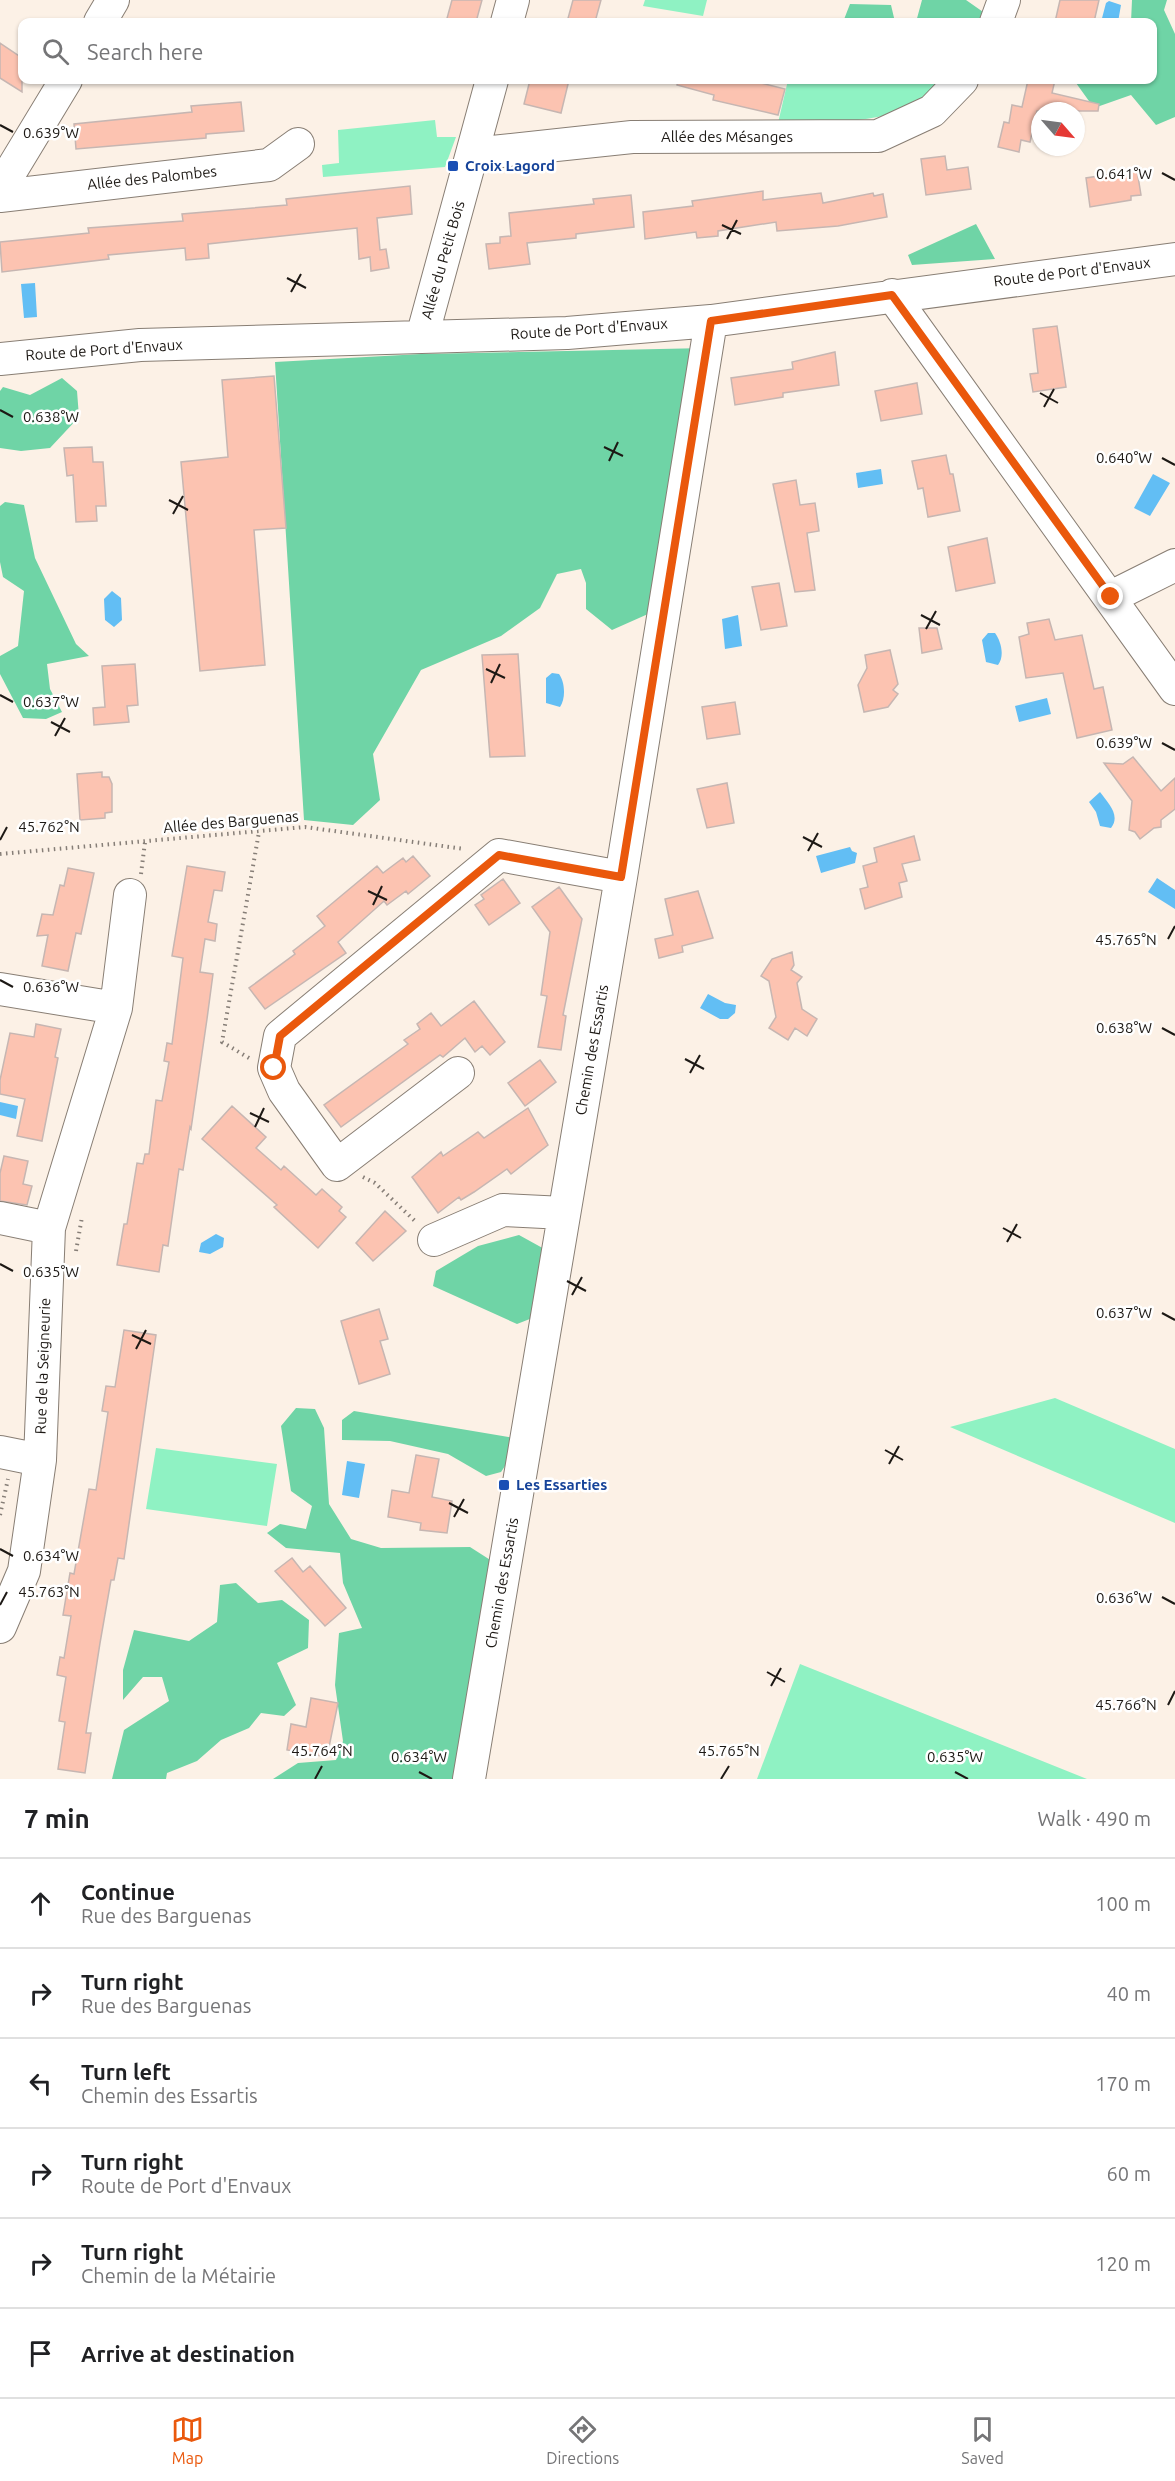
<!DOCTYPE html>
<meta charset="utf-8">
<style>
:root{--surface:#fff;--page:#f6f6f6;--text:#202124;--muted:#757577;--line:#e0e0e0;--accent:#ea580c}
body{margin:0;font-family:Ubuntu,sans-serif;background:var(--page);color:var(--text)}
.compass{position:absolute;left:1031px;top:102px;width:54px;height:54px;border-radius:50%;background:var(--surface);box-shadow:0 2px 4px #0004;rotate:118deg}
.stop{position:absolute;width:18px;height:18px;margin:-14px;border:4px solid #ea580c;border-radius:50%;background:#fff}
.stop.end{background:#ea580c;border-color:#fff;box-shadow:0 2px 6px #0008}
.list{margin:0;padding:0;list-style:none}
h2{display:flex;justify-content:space-between;align-items:center;height:78px;margin:0;padding:0 24px;font-size:26px}
h2 small{font-size:20px;font-weight:400;color:var(--muted)}
.list li{display:grid;grid-template-columns:39px 1fr auto;gap:18px;align-items:center;box-sizing:border-box;height:90px;padding:0 24px;border-top:2px solid var(--line)}
.list b{display:block;font-size:22px;white-space:nowrap}
.list p{margin:0;font-size:20px;white-space:nowrap;color:var(--muted)}
.list em{font-size:20px;font-style:normal;color:var(--muted)}
.icon{flex:none;width:33px;height:33px;fill:none;stroke:currentColor;stroke-width:2;stroke-linecap:round;stroke-linejoin:round}
.map{position:relative;flex:none;width:1175px;height:1779px;overflow:hidden}
.search{position:absolute;background:var(--surface);box-shadow:0 2px 4px #0004;left:18px;right:18px;top:18px;height:66px;display:flex;align-items:center;gap:15px;box-sizing:border-box;padding:0 21px;border-radius:12px;color:var(--muted);font-size:22px}
.sheet{height:618px;background:var(--surface)}
nav{display:flex;justify-content:space-around;align-items:center;box-sizing:border-box;height:84px;border-top:2px solid var(--line);background:var(--surface);font-size:16px;color:var(--muted)}
nav a{display:grid;justify-items:center;gap:3px}
nav .on{color:var(--accent)}
.map>svg:first-child{display:block}
.green{fill:#8ff2c3}
.forest{fill:#6fd4a6}
.water{fill:#62bef4}
.building{fill:#fcc3b1;stroke:#c6b6b2;stroke-width:1.5}
.lines{fill:none;stroke-linecap:round;stroke-linejoin:round}
.minor-casing{stroke:#887e74;stroke-width:34}
.path{stroke:#867e77;stroke-width:4;stroke-dasharray:1.5 4.5;stroke-linecap:butt}
.minor{stroke:#fff;stroke-width:32}
.route{stroke:#ea580c;stroke-width:8}
.ticks{fill:none;stroke:#1d1915;stroke-width:2}
.transit-dot{fill:#1a4fb4;stroke:#fff;stroke-width:2}
.labels{text-anchor:middle;stroke-width:5;stroke-linejoin:round;paint-order:stroke}
.street-label{font-size:15px;fill:#1d1915;stroke:#fff}
.transit-label{font-size:15px;font-weight:bold;fill:#164399;stroke:#fff;text-anchor:start}
.ticks-label{font-size:15px;text-anchor:middle;fill:#1d1915;stroke:#fff;stroke-width:5;stroke-linejoin:round;paint-order:stroke}
</style>
<div class="map">
<svg width="1175" height="1779" viewBox="0 0 1175 1779">
<rect width="100%" height="100%" fill="#fcf1e6"/>
<path class="green" d="M645 0H707L703 16 643 6Z
M788 80H943C909 128 831 121 778 123Z
M435 120 437 137H456L445 167 323 177 322 165 339 163 338 130Z
M1055 1398 1175 1449V1523L950 1427Z
M156 1448 277 1464 267 1526 146 1509Z
M800 1664 1087 1779H757Z"/>
<path class="forest" d="M922 0H966L986 14 982 22H916Z
M1132 0H1167L1164 10 1175 34V117L1156 125 1131 95 1094 108 1076 83 1077 80H1152V22H1131Z
M850 4 891 5 895 22H843Z
M976 224 995 259 912 265 908 255Z
M706 348 666 590 648 614 612 630 586 609V583L581 569 557 574 540 608 501 636 421 670 373 754 380 800 353 825 304 820 275 362 421 354Z
M62 378 77 391 79 417 50 448 21 451 0 448V391L3 387 30 395Z
M5 502 24 505 35 558 76 644 89 656 47 664 50 689 62 712 46 719 23 718 0 674V656L18 646 24 591 3 577 0 562V506Z
M519 1235 557 1256 540 1315 517 1324 433 1286 436 1271 478 1246Z
M296 1408 315 1409 324 1428 329 1504 351 1539 381 1548 470 1547 495 1563 481 1779H273L298 1763 336 1760 343 1741 335 1685 339 1633 362 1628 343 1583 340 1553 286 1548 267 1533 280 1524 306 1529 312 1506 291 1491 281 1426Z
M354 1411 514 1438 511 1457 501 1472 486 1476 448 1454 390 1441 342 1440V1420Z
M236 1583 258 1603 282 1600 309 1620 308 1648 277 1663 296 1705 284 1716 261 1713 249 1728 221 1740 197 1761 167 1773 166 1779H112L124 1730 169 1701 162 1677H143L123 1700V1670L134 1630 189 1641 217 1622 220 1585Z"/>
<path class="water" d="M1109 1 1121 5 1118 22H1101L1106 3Z
M35 283 37 317 24 318 21 284Z
M881 469 883 484 858 488 856 473Z
M1153 474 1170 483 1150 516 1134 508Z
M112 591 121 598 122 620 114 627 105 620 104 599Z
M738 615 742 646 725 649 722 619Z
M988 633H995C1001 641 1005 656 998 665L986 662 982 640Z
M552 673 559 674C565 682 566 698 560 707L546 703V678Z
M1047 698 1051 714 1019 722 1015 706Z
M1100 792C1108 803 1121 815 1111 828L1100 826 1096 812 1089 802Z
M850 847 852 851 857 853 855 863 821 873 816 856Z
M1157 878 1175 890V909L1148 892Z
M708 994 725 1003 736 1005 735 1013 728 1019H720L700 1008Z
M0 1102 18 1106 16 1119 0 1115Z
M216 1234 224 1238 223 1247 210 1254 199 1252 201 1243Z
M347 1461 365 1464 359 1498 342 1495Z"/>
<path class="building" d="M452 0H482L476 22H446Z
M573 0H601L595 22H567Z
M1060 0H1099L1094 22H1055Z
M0 43 22 58V92L0 78Z
M530 80H569L561 113 524 104Z
M678 80H749L785 89 778 115 713 100 714 95 677 85Z
M1028 80H1055L1052 93 1099 104 1098 111H1037L1030 142 1021 140 1019 152 998 147 1004 122 1009 123 1012 105 1022 107Z
M241 102 244 131 206 134V138L76 149 74 124 192 112 191 106Z
M945 156 947 170 968 167 971 189 926 195 921 159Z
M1137 170 1141 195 1131 196V200L1090 207 1086 178Z
M410 186 412 214 377 218 380 250 386 249 389 268 371 271 370 257 359 259 357 228 208 244 209 258 186 260 185 248 108 255 109 259 2 272 0 242 89 233 88 228 183 221 182 214 287 205 286 199Z
M763 191V200L821 193 823 203 873 193 874 196 883 194 887 217 838 226 777 231 776 222 718 231V236L697 238 696 232 645 239 643 212 693 206 692 201Z
M631 195 634 227 576 234V238L527 243 530 264 489 269 486 244 500 243V237L511 236 509 213 594 204 593 199Z
M1057 326 1066 387 1033 392 1030 374 1038 373 1033 329Z
M835 352 839 385 783 393V397L735 405 731 378 793 369 792 362Z
M274 376 286 528 254 530 265 665 200 671 181 462 228 457 222 380Z
M917 383 922 414 881 421 875 391Z
M92 447 93 462H103L106 506H96L97 521 76 522 73 475 67 476 64 448Z
M946 455 950 474H953L960 511 928 517 923 488 918 489 912 461Z
M796 480 800 505 815 503 819 531 807 533 815 590 795 592 773 484Z
M987 538 995 583 956 591 948 547Z
M779 583 787 626 761 630 752 587Z
M1049 619 1055 640 1082 635 1094 689 1103 687 1112 730 1077 738 1063 673 1026 678 1019 637 1029 634 1027 623Z
M919 628H937L942 649 922 653Z
M890 650 898 684 893 690 898 694 888 707 864 712 858 685 867 668 865 655Z
M518 654 525 756 490 757 482 655Z
M135 664 138 705 127 706 129 722 94 725 93 708 105 707 102 666Z
M735 702 740 734 707 739 702 707Z
M1133 757 1161 791 1175 778V809L1161 820V827L1154 828 1140 839 1135 832 1129 830 1132 801 1104 763 1123 764Z
M102 772V777H109L112 784V812L105 813V818L80 820 77 774Z
M727 783 734 823 707 828 697 789Z
M914 836 920 860 902 864 907 881 899 883 902 897 865 909 860 889 868 887 863 866 877 862 874 848Z
M413 856 430 876 408 894 406 891 387 905 384 901 338 942 346 953 265 1009 249 988 295 954 293 951 325 926 317 916 377 866 383 873 403 858 406 862Z
M187 866 225 872 222 891 214 890 208 922 217 924 215 941 205 939 200 972 213 974 207 1019 191 1129 190 1127 183 1170 179 1169 168 1246 163 1245 159 1272 117 1265 124 1224H127L137 1163 143 1164 145 1154H149L156 1100 162 1101 169 1062 164 1061 167 1043 172 1044 183 958 172 956Z
M68 868 94 873 81 934 76 933 68 971 42 966 48 935 37 936 42 914 53 915 60 885 64 886Z
M503 879 520 903 489 925 475 905 484 899 481 895Z
M559 887 582 919 563 1015 566 1016 561 1050 538 1047 547 996 541 995 550 932 532 907Z
M698 891 713 938 682 946 683 952 659 958 655 939 673 935 665 899Z
M792 952 794 965 791 970 802 977 797 983 802 1009 817 1019 807 1036 795 1028 788 1040 769 1028 776 1017 769 981 761 976 772 959Z
M474 1001 505 1042 490 1055 482 1046 475 1052 465 1038 443 1057 440 1055 341 1127 324 1105 408 1044 404 1040 420 1029 417 1024 431 1013 441 1026Z
M36 1024 61 1029 55 1057 58 1058 42 1141 17 1136 25 1099 0 1094V1080L10 1033 34 1037Z
M540 1060 556 1082 525 1106 508 1083Z
M232 1106 266 1137 256 1148 281 1170 284 1166 316 1195 322 1189 342 1207 339 1211 346 1217 318 1248 274 1207 277 1205 202 1139Z
M528 1108 548 1145 511 1174 507 1169 474 1192 461 1200 459 1197 438 1213 412 1177 441 1152 443 1156 478 1132 484 1138Z
M4 1156 28 1161 23 1184 32 1186 27 1205 0 1201V1173Z
M385 1211 406 1231 373 1261 356 1243Z
M379 1309 388 1339 380 1341 390 1374 359 1384 341 1321Z
M124 1330 156 1335 124 1559 118 1558 114 1580H111L100 1643 86 1733H91L85 1773 58 1769 65 1722 59 1721 66 1677 57 1675 60 1657 64 1658 71 1616 63 1615 70 1573 74 1574 89 1489 96 1490 108 1412 102 1411 106 1386 115 1387Z
M416 1455 439 1459 432 1497 452 1501 447 1533 420 1530 421 1523 388 1517 392 1490 409 1493Z
M292 1558 303 1572 310 1566 346 1608 325 1626 275 1571Z
M311 1698 338 1703 327 1757 287 1750 291 1724 306 1727Z"/>
<g class="lines">
<g class="minor-casing">
<path id="minor" d="M100 22 113 0
M507 22 513 0
M996 22 1004 0
M473 154 632 137 878 136 932 111 962 80
M0 189 66 80
M0 196 269 165 298 144
M892 295 1175 689
M422 337 492 80
M0 359 140 345 567 333 711 321 1175 259
M1111 597 1175 565
M0 989 116 1008
M458 1073 337 1165 284 1091 274 1068 280 1036 499 855 621 877
M0 1218 49 1228
M434 1240 503 1210 564 1213
M0 1452 40 1460
M0 1627 24 1571 40 1460 49 1228 116 1008 130 895
M469 1779 621 877 711 321"/>
</g>
<path class="path" d="M0 854 305 827 464 849
M141 874 145 842
M249 1058 222 1042 259 832
M363 1177 375 1183 416 1222
M76 1251 82 1217
M0 1515 8 1479"/>
<use href="#minor" class="minor"/>
</g>
<g class="lines">
<path class="route" d="M274 1068 280 1036 499 855 621 877 711 321 892 295 1111 597"/>
</g>
<path class="ticks" d="M0 125 13 132M1162 173 1175 180M722 225 741 234M727 239 737 220M287 278 306 288M291 292 301 274M1040 393 1058 403M1044 407 1054 389M0 410 13 417M604 447 623 456M1162 458 1175 465M609 461 618 442M169 500 188 510M173 514 183 496M921 615 940 625M926 629 936 611M486 669 505 678M491 683 500 664M0 695 13 702M51 722 70 732M55 736 65 718M1162 743 1175 750M803 837 822 847M0 840 7 827M808 851 818 833M368 891 387 900M373 905 382 886M1168 939 1175 926M0 980 13 987M1162 1028 1175 1035M685 1059 704 1069M690 1073 700 1055M250 1113 269 1122M255 1127 264 1108M1003 1228 1021 1238M1007 1242 1017 1224M0 1264 13 1271M567 1281 586 1291M572 1295 582 1277M1162 1313 1175 1320M132 1335 151 1344M136 1349 146 1330M885 1450 903 1460M889 1464 899 1446M449 1503 468 1513M454 1517 464 1499M0 1549 13 1556M1162 1597 1175 1604M0 1605 7 1592M767 1672 785 1682M771 1686 781 1668M1168 1705 1175 1691M419 1772 432 1779M955 1772 968 1779M315 1779 322 1766M721 1779 729 1766"/>
<g class="transit-dot">
<rect x="447" y="160" width="12" height="12" rx="3"/>
<rect x="498" y="1479" width="12" height="12" rx="3"/>
</g>
<g class="labels">
<g class="street-label">
<text x="727" y="142">Allée des Mésanges</text>
<text transform="translate(152 178) rotate(-6)" y="5">Allée des Palombes</text>
<text transform="translate(443 260) rotate(-74)" y="5">Allée du Petit Bois</text>
<text transform="translate(1072 272) rotate(-7)" y="5">Route de Port d'Envaux</text>
<text transform="translate(589 329) rotate(-4)" y="5">Route de Port d'Envaux</text>
<text transform="translate(104 350) rotate(-4)" y="5">Route de Port d'Envaux</text>
<text transform="translate(231 822) rotate(-5)" y="5">Allée des Barguenas</text>
<text transform="translate(592 1050) rotate(-80)" y="5">Chemin des Essartis</text>
<text transform="translate(43 1366) rotate(-88)" y="5">Rue de la Seigneurie</text>
<text transform="translate(502 1583) rotate(-80)" y="5">Chemin des Essartis</text>
</g>
<g class="transit-label">
<text x="465" y="171">Croix Lagord</text>
<text x="516" y="1490">Les Essarties</text>
</g>
</g>
<g class="ticks-label">
<text x="51" y="138">0.639°W</text>
<text x="1124" y="179">0.641°W</text>
<text x="51" y="422">0.638°W</text>
<text x="1124" y="463">0.640°W</text>
<text x="51" y="707">0.637°W</text>
<text x="1124" y="748">0.639°W</text>
<text x="49" y="832">45.762°N</text>
<text x="1126" y="945">45.765°N</text>
<text x="51" y="992">0.636°W</text>
<text x="1124" y="1033">0.638°W</text>
<text x="51" y="1277">0.635°W</text>
<text x="1124" y="1318">0.637°W</text>
<text x="51" y="1561">0.634°W</text>
<text x="49" y="1597">45.763°N</text>
<text x="1124" y="1603">0.636°W</text>
<text x="1126" y="1710">45.766°N</text>
<text x="322" y="1756">45.764°N</text>
<text x="729" y="1756">45.765°N</text>
<text x="419" y="1762">0.634°W</text>
<text x="955" y="1762">0.635°W</text>
</g>
</svg>
<svg class="compass" viewBox="-18 -18 36 36"><path d="M0-13l5 13h-10z" fill="#e53935"/><path d="M0 13l5-13h-10z" fill="#757577"/></svg>
<div class="stop" style="left:274px;top:1068px"></div>
<div class="stop end" style="left:1111px;top:597px"></div>
<div class="search"><svg class="icon" aria-label="search" viewBox="0 0 24 24"><circle cx="10" cy="10" r="6"/><path d="M15 15l6 6"/></svg>Search here</div>
</div>
<section class="sheet">
<h2>7 min<small>Walk · 490 m</small></h2>
<ul class="list">
<li><svg class="icon" aria-label="ahead" viewBox="0 0 24 24"><path d="M12 20V5M6 11l6-6 6 6"/></svg><div><b>Continue</b><p>Rue des Barguenas</p></div><em>100 m</em></li>
<li><svg class="icon" aria-label="right" viewBox="0 0 24 24"><path d="M7 20v-9h11M14 6l5 5-5 5"/></svg><div><b>Turn right</b><p>Rue des Barguenas</p></div><em>40 m</em></li>
<li><svg class="icon" aria-label="left" viewBox="0 0 24 24"><path d="M17 20v-9H6M10 6l-5 5 5 5"/></svg><div><b>Turn left</b><p>Chemin des Essartis</p></div><em>170 m</em></li>
<li><svg class="icon" aria-label="right" viewBox="0 0 24 24"><path d="M7 20v-9h11M14 6l5 5-5 5"/></svg><div><b>Turn right</b><p>Route de Port d'Envaux</p></div><em>60 m</em></li>
<li><svg class="icon" aria-label="right" viewBox="0 0 24 24"><path d="M7 20v-9h11M14 6l5 5-5 5"/></svg><div><b>Turn right</b><p>Chemin de la Métairie</p></div><em>120 m</em></li>
<li><svg class="icon" aria-label="arrive" viewBox="0 0 24 24"><path d="M6 21V4h12l-3 4 3 4H6"/></svg><div><b>Arrive at destination</b></div></li>
</ul>
</section>
<nav>
<a class="on"><svg class="icon" aria-label="map" viewBox="0 0 24 24"><path d="M3 6l6-2 6 2 6-2v14l-6 2-6-2-6 2zM9 4v14M15 6v14"/></svg>Map</a>
<a><svg class="icon" aria-label="directions" viewBox="0 0 24 24"><path d="M12 3l9 9-9 9-9-9zM9 14v-3h6M13 9l2 2-2 2"/></svg>Directions</a>
<a><svg class="icon" aria-label="saved" viewBox="0 0 24 24"><path d="M7 4h10v16l-5-4-5 4z"/></svg>Saved</a>
</nav>
